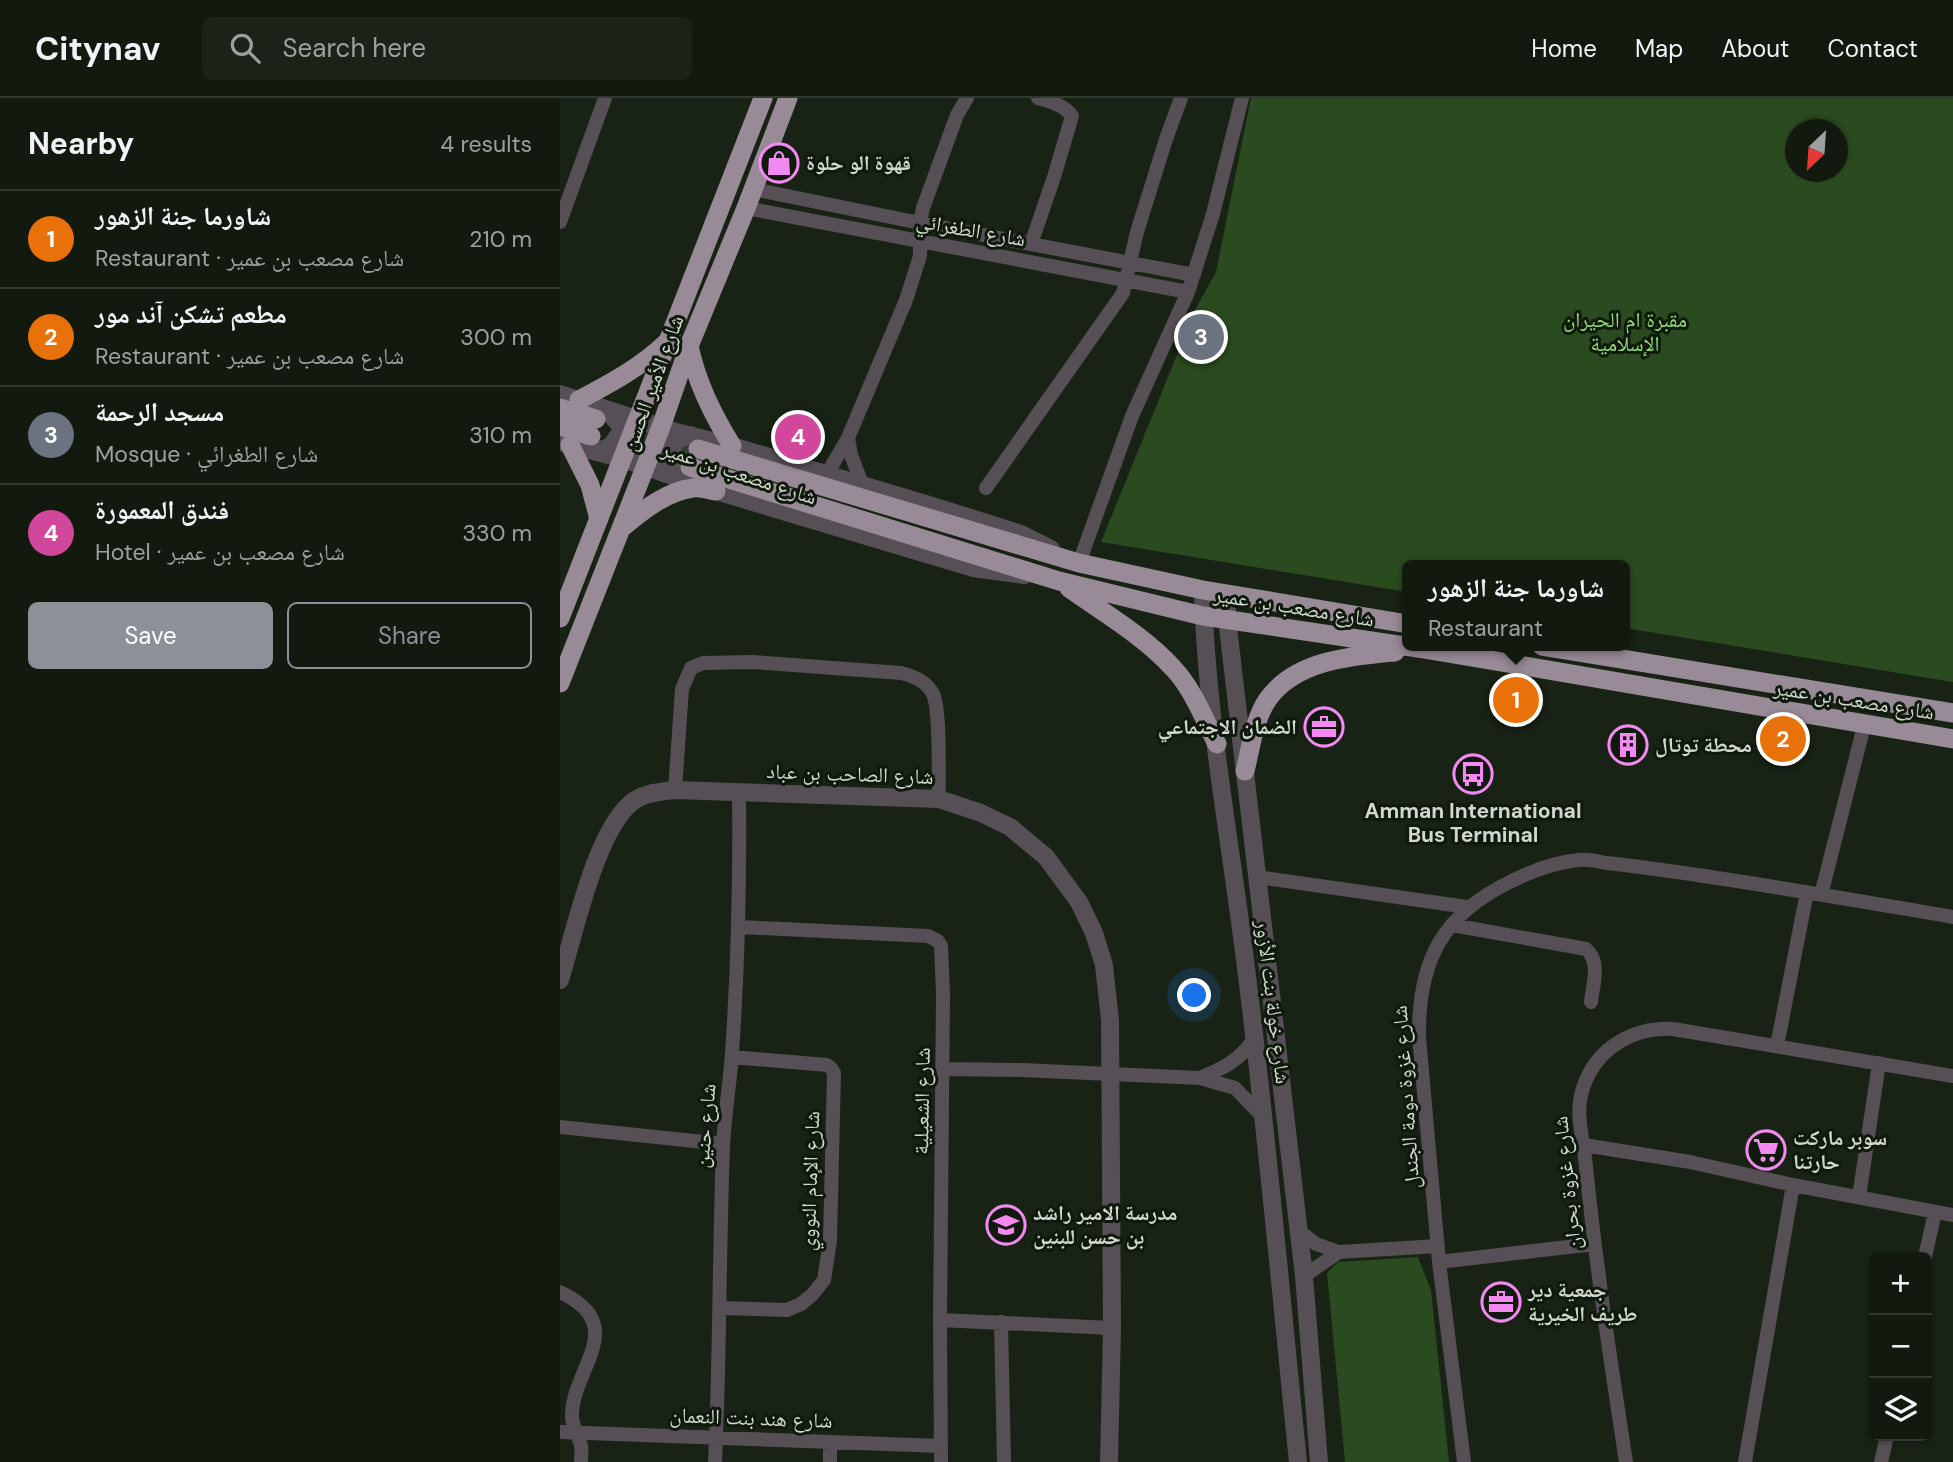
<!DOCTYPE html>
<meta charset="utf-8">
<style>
:root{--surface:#121a10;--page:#1b2319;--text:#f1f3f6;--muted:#9ca19f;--line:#313830;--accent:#8c9099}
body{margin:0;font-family:"DM Sans","Noto Naskh Arabic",sans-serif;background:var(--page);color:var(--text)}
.controls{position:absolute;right:21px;bottom:21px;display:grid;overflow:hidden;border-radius:10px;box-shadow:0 2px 5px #0004}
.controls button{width:63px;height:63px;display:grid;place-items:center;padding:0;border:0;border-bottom:2px solid var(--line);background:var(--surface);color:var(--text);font:35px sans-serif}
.compass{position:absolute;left:1225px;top:21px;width:63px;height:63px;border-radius:50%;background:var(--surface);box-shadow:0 2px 5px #0004;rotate:205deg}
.you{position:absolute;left:635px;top:898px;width:24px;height:24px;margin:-18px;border:5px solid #fff;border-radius:50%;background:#1a73e8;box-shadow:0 0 0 10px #1a73e833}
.badge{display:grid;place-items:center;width:46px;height:46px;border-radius:50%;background:var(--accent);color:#fff;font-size:23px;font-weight:700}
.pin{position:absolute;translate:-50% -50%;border:4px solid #fff;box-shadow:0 2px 7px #0006}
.popup{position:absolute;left:842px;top:462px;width:228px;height:91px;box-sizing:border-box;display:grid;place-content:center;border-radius:10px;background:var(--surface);filter:drop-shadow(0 2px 5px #0005);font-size:23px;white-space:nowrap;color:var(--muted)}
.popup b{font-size:26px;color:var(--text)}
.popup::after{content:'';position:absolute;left:50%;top:100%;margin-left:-14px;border:14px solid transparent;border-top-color:var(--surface)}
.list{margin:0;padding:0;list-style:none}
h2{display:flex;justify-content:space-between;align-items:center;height:91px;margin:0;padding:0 28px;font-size:30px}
h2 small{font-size:23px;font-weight:400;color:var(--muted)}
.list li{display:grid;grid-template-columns:46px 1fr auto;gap:21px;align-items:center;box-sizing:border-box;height:98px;padding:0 28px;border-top:2px solid var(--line)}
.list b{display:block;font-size:26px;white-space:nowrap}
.list p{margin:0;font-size:23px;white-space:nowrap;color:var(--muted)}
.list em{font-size:23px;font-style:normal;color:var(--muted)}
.actions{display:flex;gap:14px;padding:21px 28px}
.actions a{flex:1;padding:16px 0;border:2px solid var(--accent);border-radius:10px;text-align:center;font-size:24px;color:var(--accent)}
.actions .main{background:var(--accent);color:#fff}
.icon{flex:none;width:38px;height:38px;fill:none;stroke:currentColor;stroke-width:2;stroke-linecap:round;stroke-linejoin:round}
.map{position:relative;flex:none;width:1393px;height:1364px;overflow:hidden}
header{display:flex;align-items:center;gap:42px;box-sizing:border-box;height:98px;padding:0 35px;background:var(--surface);border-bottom:2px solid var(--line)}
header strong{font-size:33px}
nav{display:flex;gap:38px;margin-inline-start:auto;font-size:24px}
.search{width:490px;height:63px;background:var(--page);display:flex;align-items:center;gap:18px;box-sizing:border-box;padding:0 24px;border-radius:10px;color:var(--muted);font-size:26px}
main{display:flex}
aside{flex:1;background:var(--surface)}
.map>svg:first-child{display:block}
.green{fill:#2a4b1f;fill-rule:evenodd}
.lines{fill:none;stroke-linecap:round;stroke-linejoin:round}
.trunk-tunnel{stroke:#343d31;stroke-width:19;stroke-dasharray:19 10;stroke-linecap:butt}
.minor{stroke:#564f55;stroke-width:14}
.tertiary{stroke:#564f55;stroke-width:18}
.trunk{stroke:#988a96;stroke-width:19}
.labels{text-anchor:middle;stroke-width:6;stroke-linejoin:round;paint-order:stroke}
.poi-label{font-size:21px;font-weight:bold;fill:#d1d8cf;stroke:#0f190c;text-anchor:start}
.street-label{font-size:21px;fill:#d1d8cf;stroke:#0f190c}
.park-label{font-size:21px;fill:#95dc7d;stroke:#0f190c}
</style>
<header>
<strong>Citynav</strong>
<div class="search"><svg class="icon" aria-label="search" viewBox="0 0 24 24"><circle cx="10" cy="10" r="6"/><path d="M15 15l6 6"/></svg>Search here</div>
<nav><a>Home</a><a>Map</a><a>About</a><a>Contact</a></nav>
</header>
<main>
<aside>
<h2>Nearby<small>4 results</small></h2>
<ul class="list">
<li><span class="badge" style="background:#e8710a">1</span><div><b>شاورما جنة الزهور</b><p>Restaurant · شارع مصعب بن عمير</p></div><em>210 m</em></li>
<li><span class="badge" style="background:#e8710a">2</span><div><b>مطعم تشكن آند مور</b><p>Restaurant · شارع مصعب بن عمير</p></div><em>300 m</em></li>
<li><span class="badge" style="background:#6b7280">3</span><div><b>مسجد الرحمة</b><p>Mosque · شارع الطغرائي</p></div><em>310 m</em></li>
<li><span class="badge" style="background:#d1479c">4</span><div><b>فندق المعمورة</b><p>Hotel · شارع مصعب بن عمير</p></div><em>330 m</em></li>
</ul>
<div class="actions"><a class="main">Save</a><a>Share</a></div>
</aside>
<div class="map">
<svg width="1393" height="1364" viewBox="0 0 1393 1364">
<rect width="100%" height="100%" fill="#182215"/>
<path class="green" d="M691 0H1393V584L1065 530 1064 467H848L847 494 541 444 636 210 656 174ZM1236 32H1278V74H1236Z
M858 1159 871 1192 889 1364H785L767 1175 778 1164Z"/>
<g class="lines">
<path class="trunk-tunnel" d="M58 328 138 351"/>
<path class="minor" d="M193 91 360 125 634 177
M186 110 628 194
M0 124 45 0
M471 146 494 79 512 18C504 7 491 4 478 0
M288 340 291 357 302 386
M267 376 288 340 346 202 360 158V125L363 110 397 17 407 0
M426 390 563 195 577 134 606 41 621 0
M519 465 572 318 628 194 653 116 682 0
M115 692 122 591 131 570 143 565 193 564 341 575C354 578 367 584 373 596 381 613 378 679 379 701
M698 779 907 809
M1261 797 1304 628
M892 827 1026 851C1041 864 1033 886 1031 904
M180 829 368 838 378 843 381 848 383 896 380 1222 381 1364
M1217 948 1247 794
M383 971 461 972 640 980 675 990 704 1020
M640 980C664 970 680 962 694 941
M0 1029 163 1046
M1024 1047 1130 1064 1233 1087 1393 1117
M1299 1099 1319 965
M739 1133 756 1146 779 1154 878 1148
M1365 1159 1375 1114
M879 1164 1034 1146
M744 1178 779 1154
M0 1194C70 1227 14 1268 12 1316 11 1328 19 1337 21 1348 22 1353 21 1359 21 1364
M161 1210 227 1212 241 1206 252 1197 264 1182 270 1143 274 975 271 970 267 967 172 959
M380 1222 552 1230
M441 1224 444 1364
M0 1334 381 1348
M155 1364C160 1259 159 1155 163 1050 164 1019 170 987 172 955 178 868 180 782 179 695
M270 1364V1345
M904 1364 879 1164 859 939C858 862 883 815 954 782 974 772 997 764 1019 762 1028 761 1037 763 1046 765 1067 767 1088 770 1109 773 1204 786 1299 803 1393 819
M1066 1364C1051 1266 1036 1168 1026 1069 1024 1042 1014 1016 1023 990 1036 950 1073 929 1113 931L1393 978
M1185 1364 1233 1087
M1321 1364 1327 1338"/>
<path class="tertiary" d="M0 296 116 334 172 348 376 409 461 436 491 451
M0 344 63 361 156 393 413 470 464 477
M36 354 51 348 61 334 60 327 47 313
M116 378C108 366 108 353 117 341L131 337
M643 492C646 618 671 745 686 870 707 1034 721 1199 738 1364
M667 496V521L744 1178 759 1364
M0 882C14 837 35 736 70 706 82 695 99 694 115 692L379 701 421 715 450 729 486 759 519 804 534 835 544 867 550 922 552 1230 549 1364"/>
<path class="trunk" d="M129 248C137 285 152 315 172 348
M19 302C51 285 81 269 107 244
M0 310 36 321
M0 328 31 338
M10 347 30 387 39 421
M138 351 519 465 643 492 848 526
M130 369 499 483 643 518 865 551 1393 641
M63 429C82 413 107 393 133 390 141 389 149 392 156 393
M509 490C544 515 584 538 613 570 633 591 644 621 657 646
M0 520 203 0
M982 548 1393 615
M0 585 101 329 129 248 186 110 228 0
M685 673C691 649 694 621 708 601 736 562 792 558 835 554"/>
</g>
<defs>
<g id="shop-ring" transform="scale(2.0125)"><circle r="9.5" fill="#0f190c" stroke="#f38af1" stroke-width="1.5"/><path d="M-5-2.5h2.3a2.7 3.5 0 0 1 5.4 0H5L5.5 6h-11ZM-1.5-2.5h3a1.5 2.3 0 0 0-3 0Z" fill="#f38af1"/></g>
<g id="office-ring" transform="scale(2.0125)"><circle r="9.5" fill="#0f190c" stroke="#f38af1" stroke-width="1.5"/><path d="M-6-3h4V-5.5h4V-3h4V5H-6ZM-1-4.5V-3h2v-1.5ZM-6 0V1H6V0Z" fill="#f38af1"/></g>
<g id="building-ring" transform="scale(2.0125)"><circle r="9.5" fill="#0f190c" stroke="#f38af1" stroke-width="1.5"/><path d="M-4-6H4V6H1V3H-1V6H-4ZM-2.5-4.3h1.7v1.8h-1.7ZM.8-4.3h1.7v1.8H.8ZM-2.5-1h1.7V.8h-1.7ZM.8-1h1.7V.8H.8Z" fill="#f38af1"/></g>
<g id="bus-ring" transform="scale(2.0125)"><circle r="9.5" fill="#0f190c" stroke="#f38af1" stroke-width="1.5"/><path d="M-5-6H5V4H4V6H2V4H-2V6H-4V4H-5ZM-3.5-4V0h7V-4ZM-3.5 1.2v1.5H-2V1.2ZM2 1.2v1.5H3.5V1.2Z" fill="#f38af1"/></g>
<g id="supermarket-ring" transform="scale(2.0125)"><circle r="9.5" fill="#0f190c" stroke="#f38af1" stroke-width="1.5"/><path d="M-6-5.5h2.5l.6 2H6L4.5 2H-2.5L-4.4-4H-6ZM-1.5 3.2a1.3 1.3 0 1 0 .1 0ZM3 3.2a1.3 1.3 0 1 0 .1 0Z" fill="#f38af1"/></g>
<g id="school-ring" transform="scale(2.0125)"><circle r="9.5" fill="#0f190c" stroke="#f38af1" stroke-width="1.5"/><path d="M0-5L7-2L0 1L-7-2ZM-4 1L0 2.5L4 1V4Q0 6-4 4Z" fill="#f38af1"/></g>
</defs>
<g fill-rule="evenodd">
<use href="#shop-ring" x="219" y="65"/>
<use href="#office-ring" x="764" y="629"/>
<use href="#building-ring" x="1068" y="647"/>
<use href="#bus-ring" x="913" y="676"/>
<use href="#supermarket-ring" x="1206" y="1052"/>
<use href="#school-ring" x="446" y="1127"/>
<use href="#office-ring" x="941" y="1204"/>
</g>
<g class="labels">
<g class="poi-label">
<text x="246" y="72">قهوة الو حلوة</text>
<text x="737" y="636" text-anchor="end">الضمان الاجتماعي</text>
<text x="1095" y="654">محطة توتال</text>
<text x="913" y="720" text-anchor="middle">Amman International<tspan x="913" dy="24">Bus Terminal</tspan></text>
<text x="1233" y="1047">سوبر ماركت<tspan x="1233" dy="24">حارتنا</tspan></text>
<text x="473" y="1122">مدرسة الامير راشد<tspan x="473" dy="24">بن حسن للبنين</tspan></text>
<text x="968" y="1199">جمعية دير<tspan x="968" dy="24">طريف الخيرية</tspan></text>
</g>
<g class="street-label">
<text transform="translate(411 132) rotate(10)" y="7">شارع الطغرائي</text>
<text transform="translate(93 285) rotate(-70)" y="7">شارع الأمير الحسن</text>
<text transform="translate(179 375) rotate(18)" y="7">شارع مصعب بن عمير</text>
<text transform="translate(734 509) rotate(9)" y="7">شارع مصعب بن عمير</text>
<text transform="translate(1294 602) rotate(9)" y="7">شارع مصعب بن عمير</text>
<text transform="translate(290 676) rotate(2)" y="7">شارع الصاحب بن عباد</text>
<text transform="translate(713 904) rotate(83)" y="7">شارع خولة بنت الأزور</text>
<text transform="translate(846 999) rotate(-94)" y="7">شارع غزوة دومة الجندل</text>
<text transform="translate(362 1003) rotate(-89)" y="7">شارع الشعيلية</text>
<text transform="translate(145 1028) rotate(-85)" y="7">شارع حنين</text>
<text transform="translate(250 1083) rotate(-88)" y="7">شارع الإمام النووي</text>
<text transform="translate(1007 1085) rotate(-96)" y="7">شارع غزوة بحران</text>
<text transform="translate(191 1320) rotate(2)" y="7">شارع هند بنت النعمان</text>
</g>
<g class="park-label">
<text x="1065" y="229">مقبرة ام الحيران<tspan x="1065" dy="24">الإسلامية</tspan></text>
</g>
</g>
</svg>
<div class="controls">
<button>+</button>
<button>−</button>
<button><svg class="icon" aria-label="layers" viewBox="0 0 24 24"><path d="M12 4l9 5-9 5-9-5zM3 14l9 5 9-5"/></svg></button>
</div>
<svg class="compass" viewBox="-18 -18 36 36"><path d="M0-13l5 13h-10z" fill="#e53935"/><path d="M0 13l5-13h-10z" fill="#9ca19f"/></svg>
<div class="you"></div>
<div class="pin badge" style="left:956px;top:602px;background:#e8710a">1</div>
<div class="popup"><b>شاورما جنة الزهور</b>Restaurant</div>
<div class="pin badge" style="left:1223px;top:641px;background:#e8710a">2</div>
<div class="pin badge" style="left:641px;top:239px;background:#6b7280">3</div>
<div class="pin badge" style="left:238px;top:339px;background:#d1479c">4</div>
</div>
</main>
